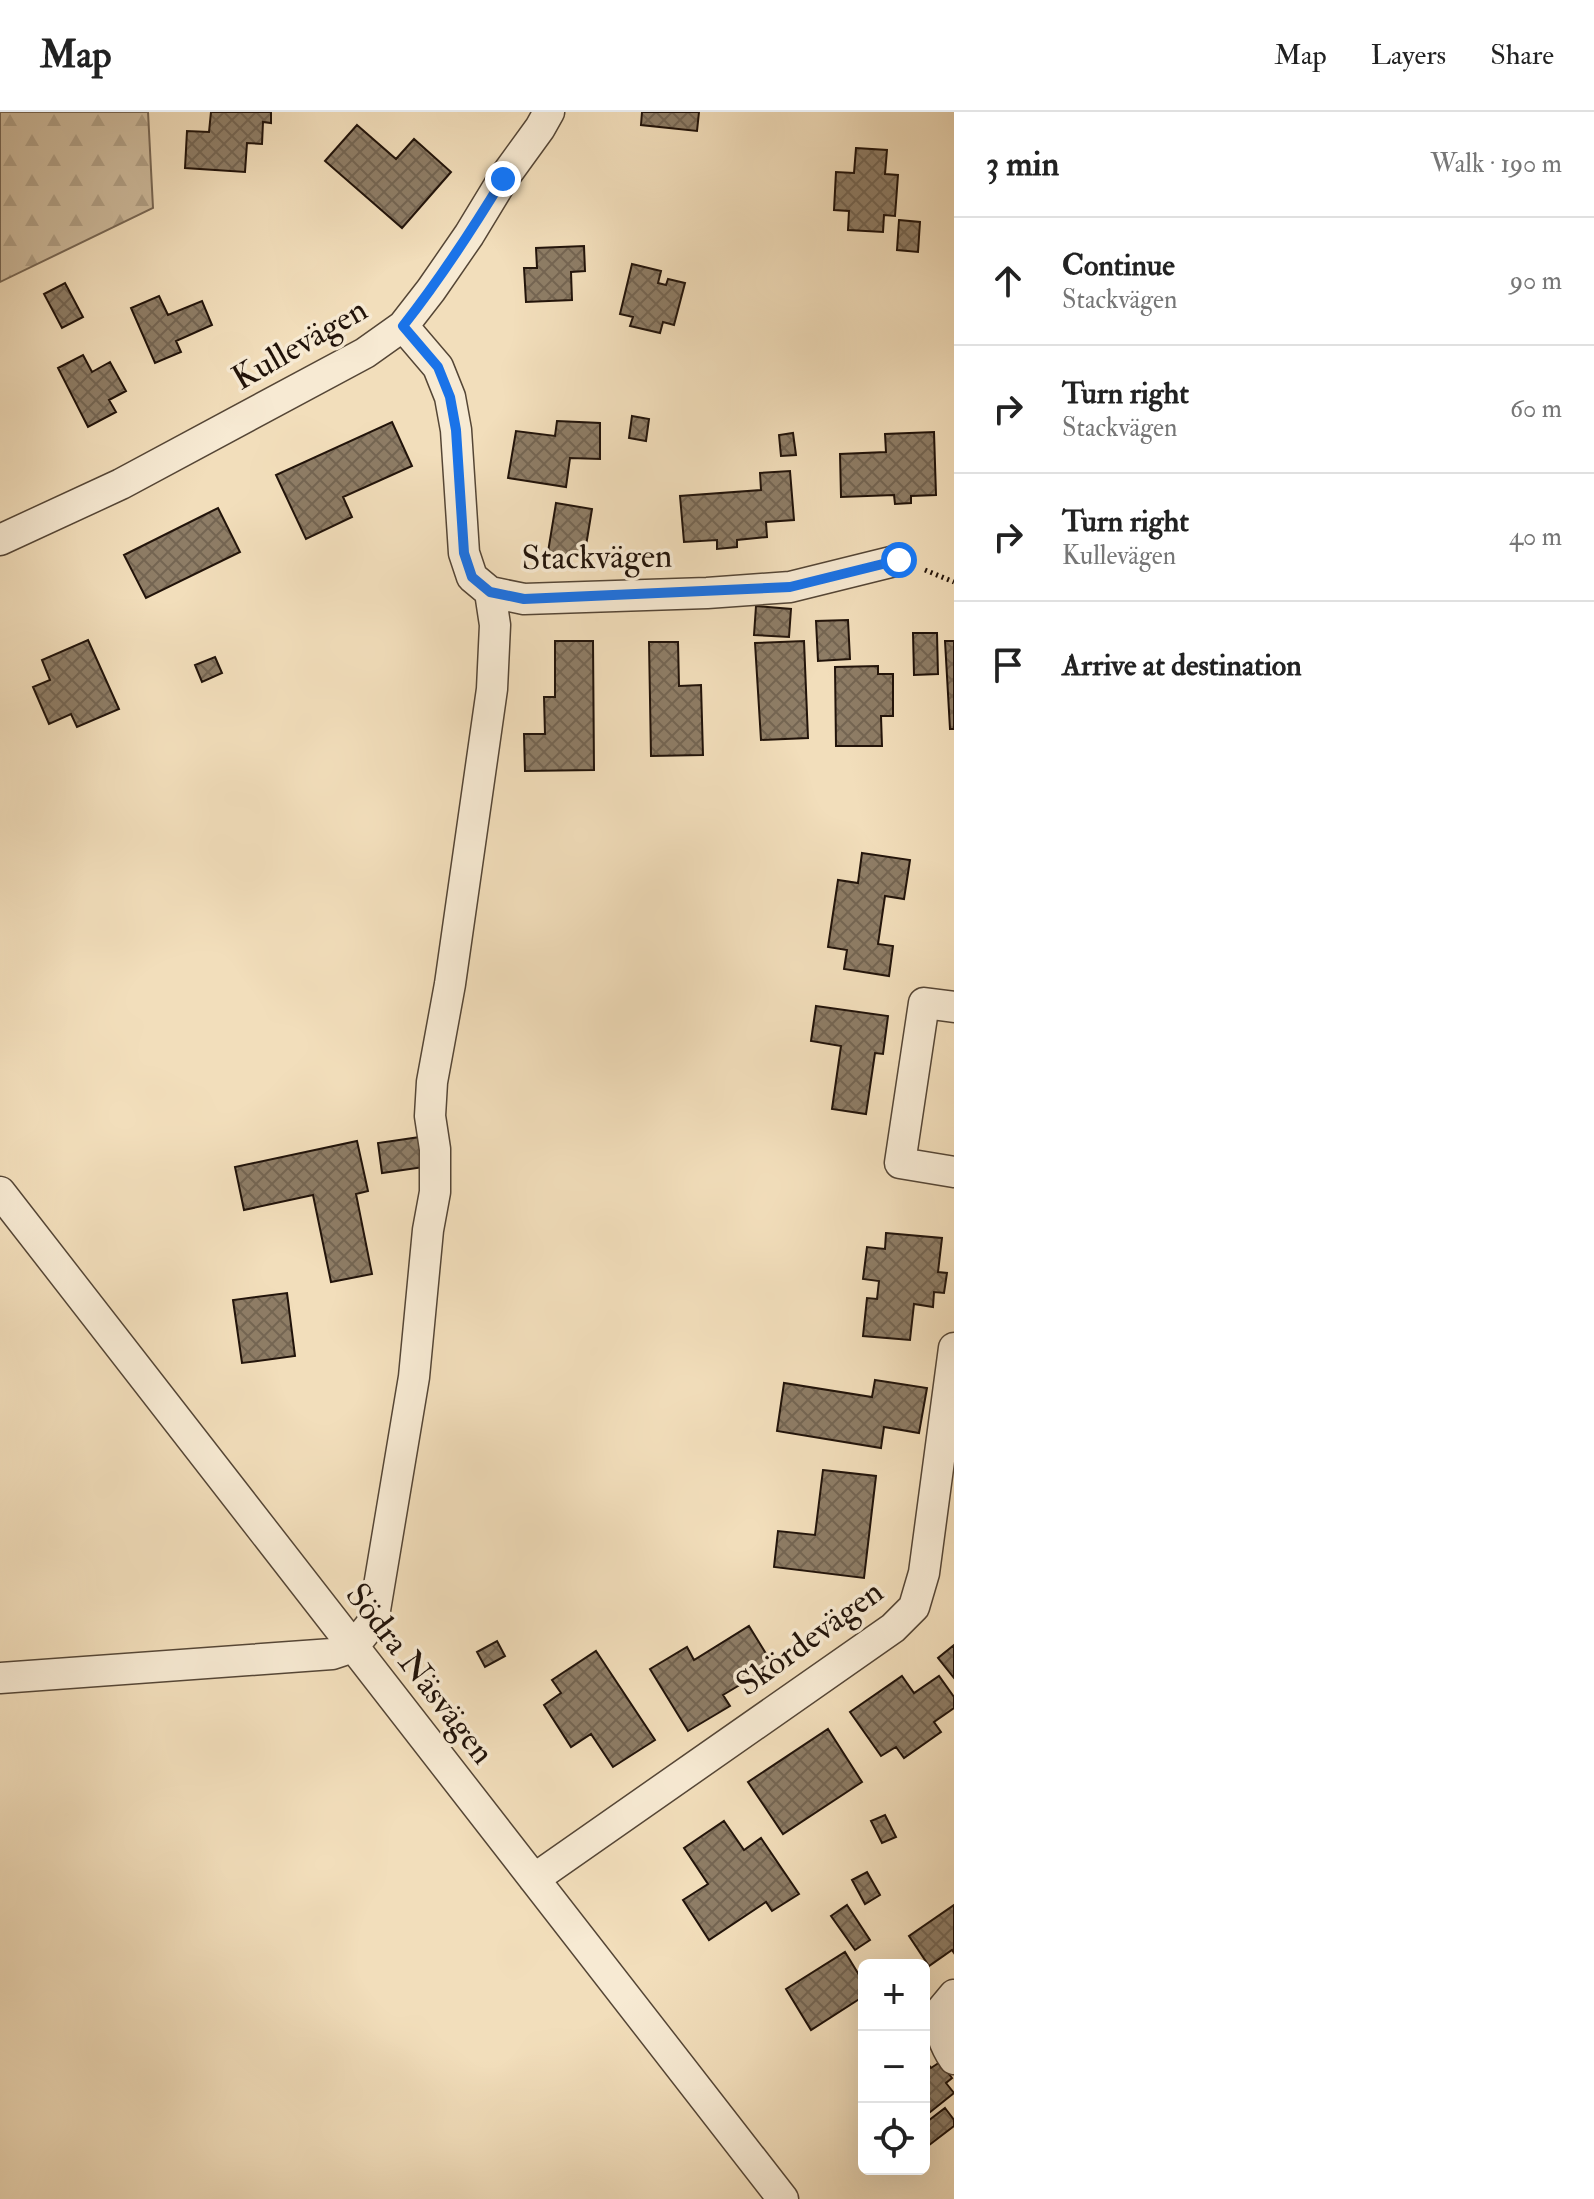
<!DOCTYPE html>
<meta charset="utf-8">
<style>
:root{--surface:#fff;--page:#f2f2f2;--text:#222;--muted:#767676;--line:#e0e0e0}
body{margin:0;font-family:"IM FELL Double Pica",serif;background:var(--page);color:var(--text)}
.controls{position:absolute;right:24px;bottom:24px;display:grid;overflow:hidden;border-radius:12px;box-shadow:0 8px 32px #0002}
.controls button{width:72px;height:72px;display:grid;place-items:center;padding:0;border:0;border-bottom:2px solid var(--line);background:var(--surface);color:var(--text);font:40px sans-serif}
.stop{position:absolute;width:24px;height:24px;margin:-18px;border:6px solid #1a73e8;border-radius:50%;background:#fff}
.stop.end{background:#1a73e8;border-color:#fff;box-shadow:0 2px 8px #0008}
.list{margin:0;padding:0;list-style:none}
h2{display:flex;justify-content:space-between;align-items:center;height:104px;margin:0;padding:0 32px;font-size:34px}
h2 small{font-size:26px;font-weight:400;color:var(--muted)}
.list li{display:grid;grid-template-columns:52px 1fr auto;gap:24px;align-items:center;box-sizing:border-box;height:128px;padding:0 32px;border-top:2px solid var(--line)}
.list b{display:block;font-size:30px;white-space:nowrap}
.list p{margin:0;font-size:26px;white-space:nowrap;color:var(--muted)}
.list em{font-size:26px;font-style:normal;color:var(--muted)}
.icon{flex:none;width:44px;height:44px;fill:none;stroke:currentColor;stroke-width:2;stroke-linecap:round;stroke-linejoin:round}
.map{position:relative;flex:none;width:954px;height:2087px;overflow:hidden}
header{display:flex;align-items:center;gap:48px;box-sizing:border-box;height:112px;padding:0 40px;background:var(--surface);border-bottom:2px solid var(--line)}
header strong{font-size:38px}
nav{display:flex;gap:44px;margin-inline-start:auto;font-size:28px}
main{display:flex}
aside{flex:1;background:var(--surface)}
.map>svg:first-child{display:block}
.forest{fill:url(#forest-firs);stroke:#786754;stroke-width:2}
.building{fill:url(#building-cross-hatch);stroke:#21130a;stroke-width:2}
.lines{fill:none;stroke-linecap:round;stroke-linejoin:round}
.street-casing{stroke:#554636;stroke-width:33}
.path{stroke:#21130a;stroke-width:5;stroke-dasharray:2 4;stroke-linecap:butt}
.street{stroke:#f7ead3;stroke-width:30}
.route{stroke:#1a73e8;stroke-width:10}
.labels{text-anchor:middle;stroke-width:7;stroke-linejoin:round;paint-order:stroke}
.street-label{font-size:34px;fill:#21130a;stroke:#f7ead3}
</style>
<header>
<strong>Map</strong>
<nav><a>Map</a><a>Layers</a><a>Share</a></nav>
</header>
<main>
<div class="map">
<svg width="954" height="2087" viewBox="0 0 954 2087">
<defs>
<pattern id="forest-firs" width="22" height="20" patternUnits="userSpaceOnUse" patternTransform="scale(2)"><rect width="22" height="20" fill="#cebb9d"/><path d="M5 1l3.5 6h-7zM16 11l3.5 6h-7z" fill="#b1a086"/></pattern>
<pattern id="building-cross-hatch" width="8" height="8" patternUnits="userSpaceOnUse" patternTransform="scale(2)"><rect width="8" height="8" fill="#8e7d66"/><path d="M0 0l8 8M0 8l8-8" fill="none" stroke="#746552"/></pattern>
</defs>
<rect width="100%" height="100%" fill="#f2debb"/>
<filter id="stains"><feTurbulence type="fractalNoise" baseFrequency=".0025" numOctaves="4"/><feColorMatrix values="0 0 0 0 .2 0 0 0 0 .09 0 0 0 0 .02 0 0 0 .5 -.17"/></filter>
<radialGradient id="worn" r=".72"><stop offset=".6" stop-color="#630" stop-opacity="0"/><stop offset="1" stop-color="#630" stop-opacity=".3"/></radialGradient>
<path class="forest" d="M0 0H148L153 96 0 170Z"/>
<path class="building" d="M211 0H271V11L263 10 262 32 247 31 245 60 185 56 187 19 209 20Z
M642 0H699L697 19 641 13Z
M357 13 396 47 414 27 451 60 402 116 325 49Z
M856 36 887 38 885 62 898 63 895 104 884 103 883 120 848 118 849 99 834 98 836 60 854 61Z
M899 108 920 110 918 140 897 138Z
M584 134 585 159 571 160 572 188 526 190 524 156H537L536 136Z
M632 152 661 159 658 171 666 173 668 167 685 171 674 213 663 210 660 221 630 214 633 205 620 202Z
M65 171 83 205 62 216 44 182Z
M159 184 168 203 202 189 212 213 176 229 181 240 155 251 131 196Z
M83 243 92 260 110 250 126 279 109 288 116 300 88 315 58 256Z
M632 304 649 307 646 329 629 326Z
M557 309 600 311V347L570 346 566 375 508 366 516 319 555 324Z
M392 310 412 354 343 385 352 405 306 427 276 363Z
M934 320 936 383 911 384V391L895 392 894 383 841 385 840 342 886 340 885 322Z
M793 321 796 343 781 344 779 323Z
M790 359 794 408 766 410 767 425 737 428V435L717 437V428L684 430 680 384 761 378 760 361Z
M556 391 592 397 584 446 548 440Z
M218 396 240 440 146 486 124 443Z
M756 494 791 497 789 525 754 523Z
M848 508 850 547 818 549 816 509Z
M913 521H937L938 562 914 563Z
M88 528 119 597 77 615 71 602 49 612 33 575 50 568 42 548Z
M555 529H593L594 658 525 659 524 622H545L544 585H555Z
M804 529 808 626 761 628 755 531Z
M945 529H954V617H950Z
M649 530H678L679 574 701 573 703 643 651 644Z
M215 545 222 561 202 570 195 553Z
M878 554V562H893V604H881L882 634H836L835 555Z
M862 741 910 748 904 787 885 784 878 832 893 834 889 864 844 857 847 838 828 835 838 768 858 771Z
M816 894 888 904 883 942 875 941 866 1002 832 997 841 934 811 929Z
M427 1024 431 1054 382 1061 378 1031Z
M357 1029 368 1079 356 1082 372 1162 331 1170 313 1083 244 1098 235 1055Z
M886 1121 942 1126 938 1160 947 1161 944 1181 934 1180 933 1195 914 1192 910 1228 863 1224 867 1186 877 1187 879 1169 863 1167 867 1135 885 1137Z
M287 1181 295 1244 242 1251 233 1188Z
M875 1268 927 1276 919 1321 884 1315 881 1336 777 1319 784 1271 872 1285Z
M823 1358 876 1364 864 1466 774 1455 778 1419 815 1423Z
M749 1514 773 1553 723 1583 730 1594 688 1619 650 1557 687 1535 694 1548Z
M497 1529 505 1544 485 1555 477 1540Z
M954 1533V1566L938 1546Z
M596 1539 655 1628 613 1655 591 1622 571 1635 544 1593 561 1581 552 1568Z
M902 1564 914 1581 939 1564 954 1585V1596L934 1610 941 1620 904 1646 896 1635 881 1644 850 1600Z
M828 1617 862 1670 783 1722 748 1670Z
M885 1703 896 1725 882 1731 871 1709Z
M724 1709 744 1738 761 1726 799 1782 772 1799 766 1790 709 1828 683 1788 708 1772 684 1736Z
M867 1760 880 1783 865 1792 852 1768Z
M847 1793 870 1828 855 1838 831 1804Z
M954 1793V1841L952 1838 929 1854 909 1824Z
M845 1840 864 1871V1884L811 1918 786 1877Z
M924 1946 931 1956 940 1950 952 1966 946 1971 954 1981 924 2005Z
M945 1996 954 2008V2014L924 2037V2012Z"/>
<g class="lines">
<g class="street-casing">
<path id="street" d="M403 214 438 255 450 285 456 318 464 441 472 465 490 480 524 487 707 481 790 475 899 448
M0 428 121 372 365 241 403 214 431 178 469 123 503 67 540 16 549 0
M954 895 924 891 900 1051 954 1060
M0 1080 783 2087
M0 1566 332 1542 353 1535 373 1510 414 1265 428 1118 435 1080V1037L430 1004 432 970 450 872 492 577 495 513 490 480
M534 1767 893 1516 914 1495 924 1461 954 1236
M954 1883 939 1901C940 1919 944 1932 954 1947"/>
</g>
<path class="path" d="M925 458 954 470"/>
<use href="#street" class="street"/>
</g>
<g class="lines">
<path class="route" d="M503 67C472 118 440 167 403 214L438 255 450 285 456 318 464 441 472 465 490 480 524 487 790 475 899 448"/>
</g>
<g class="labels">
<g class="street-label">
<text transform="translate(299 231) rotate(-30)" y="12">Kullevägen</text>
<text transform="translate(597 444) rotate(-1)" y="12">Stackvägen</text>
<text transform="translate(809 1525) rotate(-36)" y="12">Skördevägen</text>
<text transform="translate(421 1561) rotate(52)" y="12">Södra Näsvägen</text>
</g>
</g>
<rect width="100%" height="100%" filter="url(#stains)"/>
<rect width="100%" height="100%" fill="url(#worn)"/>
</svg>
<div class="controls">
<button>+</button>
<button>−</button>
<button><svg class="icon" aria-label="locate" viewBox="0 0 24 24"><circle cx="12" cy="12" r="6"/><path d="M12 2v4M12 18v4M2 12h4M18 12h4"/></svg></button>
</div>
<div class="stop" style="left:899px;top:448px"></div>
<div class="stop end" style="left:503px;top:67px"></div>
</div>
<aside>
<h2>3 min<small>Walk · 190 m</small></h2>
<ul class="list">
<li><svg class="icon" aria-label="ahead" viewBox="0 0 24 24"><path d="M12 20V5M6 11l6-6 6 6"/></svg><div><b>Continue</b><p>Stackvägen</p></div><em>90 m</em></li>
<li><svg class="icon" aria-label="right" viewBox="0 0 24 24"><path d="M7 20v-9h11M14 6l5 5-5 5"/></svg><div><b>Turn right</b><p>Stackvägen</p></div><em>60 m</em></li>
<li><svg class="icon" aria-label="right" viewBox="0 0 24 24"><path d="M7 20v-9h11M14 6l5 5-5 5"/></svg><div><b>Turn right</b><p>Kullevägen</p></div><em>40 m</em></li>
<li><svg class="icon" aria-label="arrive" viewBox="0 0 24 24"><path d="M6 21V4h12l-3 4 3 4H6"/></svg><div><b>Arrive at destination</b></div></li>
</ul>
</aside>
</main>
